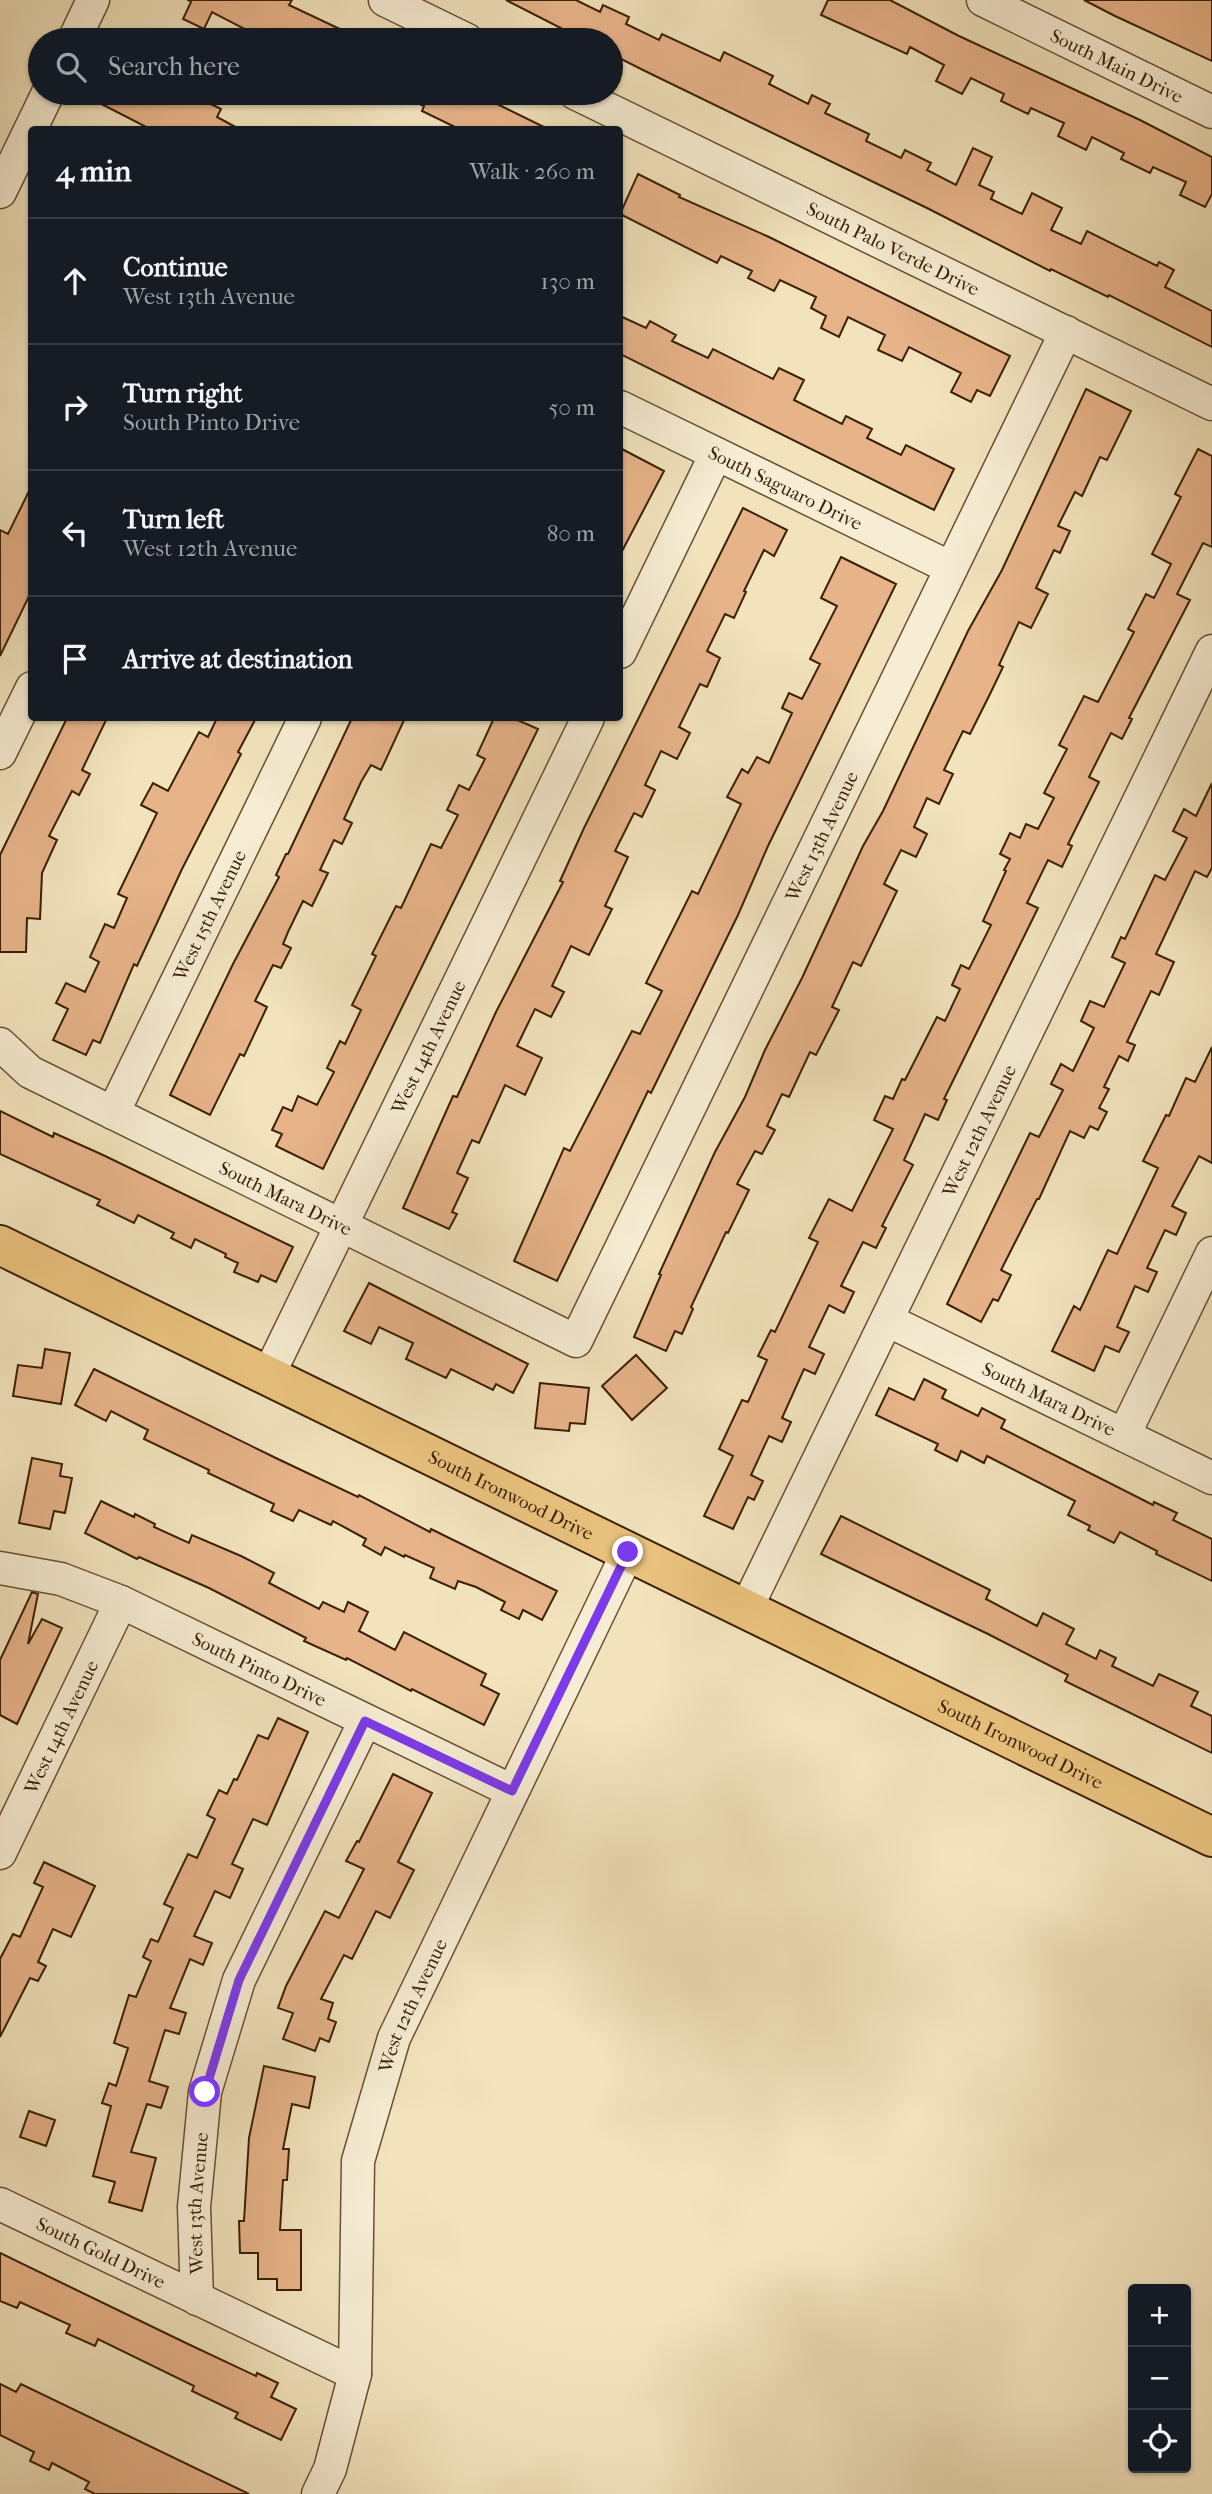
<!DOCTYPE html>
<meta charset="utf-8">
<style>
:root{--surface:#171b24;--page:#242831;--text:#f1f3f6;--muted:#9ea1a6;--line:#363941}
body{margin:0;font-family:"IM FELL French Canon",serif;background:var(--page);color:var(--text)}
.controls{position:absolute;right:21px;bottom:21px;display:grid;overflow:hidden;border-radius:7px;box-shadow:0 2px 5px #0004}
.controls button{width:63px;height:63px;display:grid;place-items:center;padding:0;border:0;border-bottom:2px solid var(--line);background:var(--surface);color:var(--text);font:35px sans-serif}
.stop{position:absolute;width:21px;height:21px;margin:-16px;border:5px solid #7c3aed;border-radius:50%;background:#fff}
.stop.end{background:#7c3aed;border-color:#fff;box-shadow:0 2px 7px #0008}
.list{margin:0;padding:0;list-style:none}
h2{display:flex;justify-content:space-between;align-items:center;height:91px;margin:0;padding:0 28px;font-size:30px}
h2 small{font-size:23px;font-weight:400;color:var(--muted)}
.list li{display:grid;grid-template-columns:46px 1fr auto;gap:21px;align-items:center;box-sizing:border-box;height:126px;padding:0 28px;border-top:2px solid var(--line)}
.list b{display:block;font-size:26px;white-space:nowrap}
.list p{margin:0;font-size:23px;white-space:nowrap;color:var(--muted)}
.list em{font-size:23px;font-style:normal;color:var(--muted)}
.icon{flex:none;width:38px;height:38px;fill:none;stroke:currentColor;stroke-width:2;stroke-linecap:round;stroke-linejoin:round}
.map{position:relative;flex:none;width:1212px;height:2494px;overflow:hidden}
.search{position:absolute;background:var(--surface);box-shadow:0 2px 5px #0004;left:28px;top:28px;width:595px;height:77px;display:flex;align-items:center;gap:18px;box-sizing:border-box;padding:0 24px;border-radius:38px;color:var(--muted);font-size:26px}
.panel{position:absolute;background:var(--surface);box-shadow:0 2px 5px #0004;left:28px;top:126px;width:595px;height:595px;border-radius:7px}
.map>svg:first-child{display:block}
.building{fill:#e7b389;stroke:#3a2004;stroke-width:2}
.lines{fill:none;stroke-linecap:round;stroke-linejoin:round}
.minor-casing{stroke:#685132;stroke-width:35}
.major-casing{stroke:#3a2004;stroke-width:42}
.minor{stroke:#f7edd4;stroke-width:32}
.major{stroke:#e9c27e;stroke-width:38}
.route{stroke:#7c3aed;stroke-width:9}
.labels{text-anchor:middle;stroke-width:5;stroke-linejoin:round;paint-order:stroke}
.street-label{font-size:19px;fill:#3a2004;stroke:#f7edd4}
</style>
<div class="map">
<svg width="1212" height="2494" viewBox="0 0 1212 2494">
<rect width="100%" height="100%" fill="#f2e3bd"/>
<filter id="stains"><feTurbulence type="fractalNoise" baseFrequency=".00286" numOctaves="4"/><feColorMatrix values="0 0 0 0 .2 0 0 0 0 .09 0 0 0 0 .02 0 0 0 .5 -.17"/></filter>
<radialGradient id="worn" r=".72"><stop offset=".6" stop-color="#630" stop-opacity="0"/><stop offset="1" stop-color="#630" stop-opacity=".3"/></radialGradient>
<path class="building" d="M188 0H292L289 5 363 40H266L212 12 204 29 183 19 191 2Z
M506 0H576L600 12 603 5 629 17 626 24 659 40 662 34 720 61 724 52 773 76 769 84 808 104 812 95 830 104 825 113 869 134 866 141 901 158 905 150 931 163 927 170 956 185 973 148 992 157 979 185 994 192 991 199 1022 214 1032 193 1062 208 1051 230 1081 244 1087 231 1157 266 1159 262 1174 270 1165 287 1212 311V347L1109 295 1108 297 1051 269 1050 271 929 209 645 71 611 54V40H584Z
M828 0H890L959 36 1140 120 1212 157V194L1205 207 1180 195 1186 182 1153 167 1150 173 1121 159 1124 153 1092 137 1086 150 1058 136 1064 123 1031 108 1028 114 1001 101 1004 94 971 78 962 94 936 81 944 65 910 47 907 54 821 15Z
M1084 0H1212V61L1115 16Z
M80 93H163L184 103 189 93 221 109 217 117 241 130H152Z
M396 93H475L550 130H461L422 111 424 106Z
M638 174 680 195 679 197 769 237 1010 356 990 396 977 390 971 402 951 392 961 373 909 347 902 361 878 350 885 335 848 317 839 337 821 328 826 316 811 308 816 297 780 280 774 291 748 278 752 271 721 256 717 263 620 214Z
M620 316 646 328 650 321 676 335 672 341 708 358 713 349 773 379 779 368 804 380 794 400 842 424 846 416 872 429 867 438 901 455 906 445 954 469 934 510 620 354Z
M1086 389 1131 411 1107 460 1100 457 1082 496 1075 492 1058 526 1070 531 1060 553 1054 550 1036 588 1048 594 1031 628 1019 622 999 665 1003 667 990 694 970 734 963 731 944 770 953 774 939 804 927 798 914 827 927 834 916 857 901 850 884 884 897 891 861 966 853 962 832 1007 839 1010 816 1055 810 1052 789 1097 782 1094 767 1126 775 1130 762 1154 755 1151 737 1184 749 1190 728 1233 726 1232 691 1307 693 1309 682 1334 675 1331 666 1351 634 1337 661 1275 659 1274 715 1152 745 1097 765 1050 802 978 863 846 883 811 968 631 1002 570Z
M620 448 664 471 620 555Z
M1198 449 1212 456V547L1203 543 1177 594 1190 600 1129 718 1132 719 1122 739 1111 733 1089 777 1099 782 1068 844 1072 846 1062 867 1048 860 1027 903 1038 908 944 1099 947 1100 938 1120 925 1114 904 1160 913 1165 882 1226 886 1228 876 1248 863 1242 841 1286 854 1292 844 1313 829 1305 809 1347 824 1354 815 1374 804 1369 782 1418 791 1422 782 1442 769 1436 751 1475 763 1481 754 1500 748 1497 733 1529 704 1516 733 1456 719 1449 742 1400 748 1402 767 1360 758 1356 771 1330 775 1332 818 1242 809 1238 829 1199 852 1211 893 1129 874 1120 885 1096 893 1099 902 1079 905 1080 937 1017 945 1021 960 989 952 985 961 965 969 969 991 925 983 921 1006 871 1004 870 1010 859 1000 854 1010 833 1020 838 1026 824 1038 829 1054 798 1044 793 1067 749 1059 745 1084 696 1098 702 1134 632 1128 629 1146 594 1154 598 1171 564 1152 554 1181 497 1175 494Z
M32 485V590L0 656V530L8 534Z
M743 508 787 530 774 556 764 550 744 591 746 592 734 618 725 614 707 651 720 658 707 687 700 684 679 727 690 733 677 759 661 751 645 785 655 790 642 817 634 813 615 851 628 857 605 906 612 909 589 955 571 946 552 986 564 992 551 1017 535 1009 517 1046 542 1058 525 1095 505 1085 479 1143 472 1140 457 1173 468 1178 452 1212 457 1214 449 1229 403 1208 453 1096 457 1097 496 1012 563 882 560 881 584 828Z
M841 557 896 584 768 846 738 915 651 1093 648 1091 557 1281 514 1261 564 1148 570 1151 632 1031 640 1034 662 991 646 983 692 891 698 894 741 804 727 797 742 769 748 773 757 757 769 763 792 713 782 708 789 693 802 699 820 664 810 659 837 606 821 598Z
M67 718H107L82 770 90 774 79 795 72 791 49 836 57 840 42 873 40 919 27 918 26 952H0V855Z
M217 718H256L238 752 241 754 182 869 137 966 134 964 100 1043 93 1040 86 1055 53 1040 68 1009 56 1003 66 983 85 992 99 962 90 957 105 924 114 928 127 898 118 894 157 813 141 805 153 783 168 791 199 732 208 737Z
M352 718H405L381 770 371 765 361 782 344 819 352 823 342 844 334 840 320 870 328 873 312 906 303 901 288 932 283 944 291 948 281 968 273 965 255 1001 267 1007 244 1056 240 1054 210 1115 170 1095 233 964 279 877 276 875 286 854H288Z
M494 718H513L538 729 323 1169 276 1146 282 1134 272 1130 283 1107 292 1111 298 1096 317 1105 334 1072 327 1068 340 1041 345 1044 361 1010 352 1005 376 956 372 954 396 906 401 908 431 844 441 848 458 815 447 810 459 785 469 790 485 759 477 755Z
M1212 783V868L1207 877 1195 871 1156 954 1174 962 1159 995 1151 991 1127 1042 1135 1045 1128 1061 1119 1056 1104 1087 1109 1089 1099 1108 1107 1112 1098 1130 1090 1126 1084 1138 1070 1131 1039 1199H1037L1001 1270 1011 1275 998 1301 993 1299 981 1322 947 1304 1030 1133 1039 1137 1063 1090 1051 1084 1061 1064 1073 1071 1094 1028 1081 1021 1090 1001 1104 1007 1125 963 1112 957 1121 937 1125 939 1155 875 1165 880 1187 838 1173 831 1184 809 1196 816Z
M1212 1047V1163L1199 1156 1172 1206 1186 1213 1176 1235 1165 1230 1147 1268 1157 1272 1148 1292 1135 1286 1117 1327 1129 1332 1119 1352 1105 1346 1094 1371 1052 1351 1074 1306 1080 1310 1108 1250 1117 1254 1158 1168 1143 1161 1166 1115 1169 1116 1186 1078 1195 1082Z
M0 1111 53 1137 54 1133 103 1155 293 1247 276 1282 261 1275 258 1282 234 1272 238 1263 225 1257 226 1254 195 1239 191 1248 171 1238 174 1233 138 1215 134 1223 97 1205 100 1200 0 1154Z
M369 1283 528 1364 513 1393 496 1384 493 1390 451 1369 446 1378 406 1359 413 1343 379 1327 371 1344 344 1331Z
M45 1349 70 1353 61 1404 13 1396 18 1365 42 1368Z
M636 1355 667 1388 632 1420 602 1386Z
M94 1369 280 1460 358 1497 359 1495 430 1532 431 1529 557 1591 542 1620 523 1610 519 1619 501 1610 505 1602 476 1587 458 1581 455 1589 430 1578 434 1568 405 1555 404 1557 385 1547 381 1555 363 1545 366 1539 333 1521 331 1525 299 1510 293 1521 271 1511 274 1504 208 1473 209 1470 144 1439 148 1430 111 1411 106 1421 75 1405Z
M924 1379 946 1390 942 1398 978 1416 982 1408 1005 1420 1001 1428 1153 1505 1154 1502 1177 1513 1173 1520 1212 1539V1581L1156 1554 1157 1551 1120 1532 1114 1543 1088 1530 1090 1526 1068 1515 1075 1501 987 1456 984 1463 961 1451 957 1461 935 1450 938 1444 876 1415 889 1388 914 1400Z
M540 1383 589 1388 585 1424 570 1423 569 1431 535 1428Z
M32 1458 62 1464 60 1476 72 1478 65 1513 54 1511 50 1529 19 1523Z
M101 1501 134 1517 135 1514 155 1524 154 1527 189 1543 192 1535 241 1556 274 1573 269 1583 319 1609 323 1602 344 1612 348 1602 368 1612 359 1631 395 1650 404 1632 486 1674 481 1685 499 1694 484 1725 412 1689 411 1691 347 1658 346 1660 304 1641 306 1638 209 1588 139 1557 137 1559 85 1533Z
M841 1516 990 1590 986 1599 1037 1626 1043 1613 1074 1629 1066 1644 1096 1659 1100 1650 1116 1658 1112 1666 1153 1686 1159 1674 1198 1692 1191 1706 1212 1716V1753L1065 1681 1068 1675 988 1634 821 1554Z
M32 1592 38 1594 28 1644 42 1619 62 1628 17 1724 0 1715V1660Z
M278 1718 308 1732 267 1825 253 1819 232 1864 243 1869 230 1898 215 1891 194 1936 212 1943 203 1965 190 1959 170 2008 186 2013 179 2034 165 2030 149 2081 168 2087 161 2108 147 2104 131 2152 156 2158 142 2211 109 2202 115 2182 93 2176 111 2106 102 2103 109 2083 116 2086 128 2048 114 2043 129 1995 136 1997 151 1961 143 1957 151 1939 158 1942 173 1908 164 1904 188 1854 197 1858 215 1819 207 1815 219 1790 227 1794 234 1779 237 1780 258 1735 268 1739Z
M393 1774 432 1793 398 1862 414 1870 390 1918 376 1911 352 1959 344 1955 321 1999 333 2003 328 2019 336 2022 329 2042 320 2038 315 2051 283 2039 293 2013 278 2008 286 1986 325 1911 339 1918 364 1869 346 1861 357 1841 359 1842Z
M44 1862 95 1886 71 1937 53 1929 38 1962 46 1966 38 1981 30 1978 0 2037V1959L13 1934 20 1937 43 1887 34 1883Z
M264 2066 315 2077 309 2108 292 2104 283 2149H289L287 2180H283L280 2230H301V2290H277V2279H258V2253H240L239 2221H244L249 2138Z
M29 2111 55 2120 46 2146 20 2137Z
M0 2253 188 2344 256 2376 257 2373 278 2383 271 2397 296 2409 281 2440 235 2418 238 2413 192 2391 194 2386 98 2339 95 2346 66 2333 70 2325 20 2302 17 2308 0 2301Z
M0 2384 16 2392 21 2384 249 2494H95L85 2489 89 2482 52 2463 49 2470 30 2461 34 2452 0 2435Z"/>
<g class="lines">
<g class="minor-casing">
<g id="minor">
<path d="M385 0 467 40"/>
<path id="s1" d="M983 0 1212 112"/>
<path d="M74 40 93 0"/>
<path id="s2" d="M575 93 1212 404"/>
<path d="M0 192 48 93"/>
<path id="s3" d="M620 407 951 568"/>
<path d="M620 652 716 454"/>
<path d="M0 753 32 688"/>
<path id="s4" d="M0 1044 30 1072 576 1341 1066 332"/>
<path id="s5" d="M113 1113 305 718"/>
<path id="s6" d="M887 1320 1212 1478"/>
<path id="s7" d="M268 1376 588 718"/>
<path d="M1124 1435 1212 1253"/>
<path id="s8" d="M0 1568 61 1579 121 1602 512 1791"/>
<path id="s9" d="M746 1609 1212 651"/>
<path id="s10" d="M0 1853 121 1602"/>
<path id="s11" d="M0 2204 355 2374"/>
<path id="s12" d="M197 2299 194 2207 205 2092 239 1980 365 1721"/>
<path id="s13" d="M318 2494 330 2469 355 2374 358 2161 394 2038 628 1552"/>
</g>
</g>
<g class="major-casing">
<g id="major">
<path id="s14" d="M0 1245 1212 1837"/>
</g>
</g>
<use href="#minor" class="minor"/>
<use href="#major" class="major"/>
</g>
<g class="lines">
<path class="route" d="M205 2092 239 1980 365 1721 512 1791 628 1552"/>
</g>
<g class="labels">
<g class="street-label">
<text dy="7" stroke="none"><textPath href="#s1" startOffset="149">South Main Drive</textPath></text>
<text dy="7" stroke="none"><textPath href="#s2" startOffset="354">South Palo Verde Drive</textPath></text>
<text dy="7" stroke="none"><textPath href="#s3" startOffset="184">South Saguaro Drive</textPath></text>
<text dy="7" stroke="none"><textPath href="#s4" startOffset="1211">West 13th Avenue</textPath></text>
<text dy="7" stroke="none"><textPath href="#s5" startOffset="220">West 15th Avenue</textPath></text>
<text dy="7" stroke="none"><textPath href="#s7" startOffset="366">West 14th Avenue</textPath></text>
<text dy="7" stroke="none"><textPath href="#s9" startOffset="532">West 12th Avenue</textPath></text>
<text dy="7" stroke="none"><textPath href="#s4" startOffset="326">South Mara Drive</textPath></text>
<text dy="7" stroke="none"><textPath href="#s6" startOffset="180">South Mara Drive</textPath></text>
<text dy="7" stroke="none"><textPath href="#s14" startOffset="569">South Ironwood Drive</textPath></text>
<text dy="7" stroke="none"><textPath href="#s8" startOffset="280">South Pinto Drive</textPath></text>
<text dy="7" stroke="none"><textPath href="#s10" startOffset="140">West 14th Avenue</textPath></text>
<text dy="7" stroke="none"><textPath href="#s14" startOffset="1136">South Ironwood Drive</textPath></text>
<text dy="7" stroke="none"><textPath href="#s13" startOffset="504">West 12th Avenue</textPath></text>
<text dy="7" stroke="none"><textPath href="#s12" startOffset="96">West 13th Avenue</textPath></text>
<text dy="7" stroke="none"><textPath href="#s11" startOffset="112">South Gold Drive</textPath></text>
</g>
</g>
<rect width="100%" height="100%" filter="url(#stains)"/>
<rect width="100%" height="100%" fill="url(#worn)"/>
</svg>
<div class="controls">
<button>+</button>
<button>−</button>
<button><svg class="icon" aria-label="locate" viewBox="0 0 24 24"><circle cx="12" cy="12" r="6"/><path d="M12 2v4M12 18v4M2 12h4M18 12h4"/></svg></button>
</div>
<div class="stop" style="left:205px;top:2092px"></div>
<div class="stop end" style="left:628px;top:1552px"></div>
<div class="search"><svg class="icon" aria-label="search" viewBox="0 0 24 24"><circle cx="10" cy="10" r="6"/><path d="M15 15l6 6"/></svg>Search here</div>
<section class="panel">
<h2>4 min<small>Walk · 260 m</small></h2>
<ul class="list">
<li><svg class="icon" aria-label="ahead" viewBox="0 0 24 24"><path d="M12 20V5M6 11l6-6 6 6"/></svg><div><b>Continue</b><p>West 13th Avenue</p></div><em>130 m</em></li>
<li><svg class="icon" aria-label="right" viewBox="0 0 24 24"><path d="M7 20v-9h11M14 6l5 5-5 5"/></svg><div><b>Turn right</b><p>South Pinto Drive</p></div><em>50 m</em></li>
<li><svg class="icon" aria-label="left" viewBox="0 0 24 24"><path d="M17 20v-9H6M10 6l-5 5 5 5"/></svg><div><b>Turn left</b><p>West 12th Avenue</p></div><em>80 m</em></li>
<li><svg class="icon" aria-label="arrive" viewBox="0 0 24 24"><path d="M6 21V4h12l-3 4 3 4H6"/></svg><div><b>Arrive at destination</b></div></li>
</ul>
</section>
</div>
